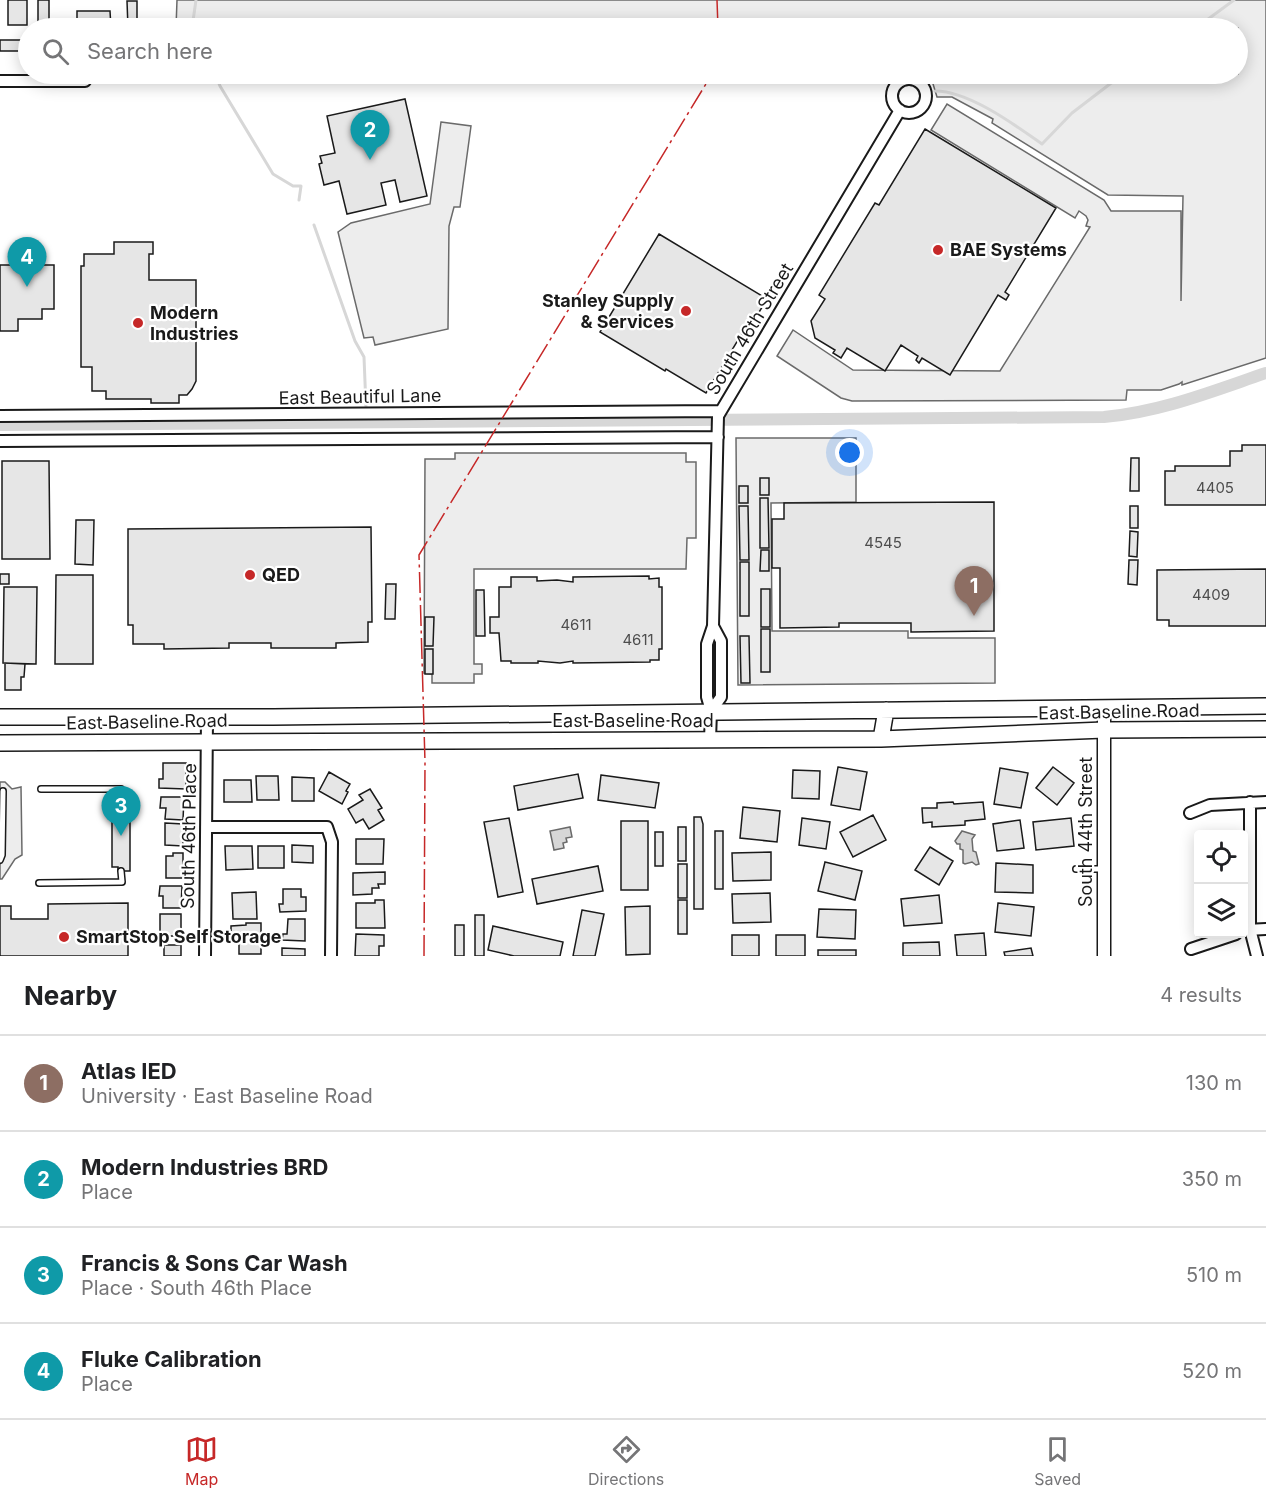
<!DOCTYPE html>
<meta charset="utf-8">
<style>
:root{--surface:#fff;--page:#f6f6f6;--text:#202124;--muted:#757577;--line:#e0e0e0;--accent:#c62828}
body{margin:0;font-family:Inter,sans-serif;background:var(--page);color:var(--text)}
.controls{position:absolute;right:18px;bottom:18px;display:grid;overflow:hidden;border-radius:6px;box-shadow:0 3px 15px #0003}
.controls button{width:54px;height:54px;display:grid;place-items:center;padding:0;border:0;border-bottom:2px solid var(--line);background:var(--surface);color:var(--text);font:30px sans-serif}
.you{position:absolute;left:850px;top:453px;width:21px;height:21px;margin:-15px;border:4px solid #fff;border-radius:50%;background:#1a73e8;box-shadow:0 0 0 9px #1a73e833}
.badge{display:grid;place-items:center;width:39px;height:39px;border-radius:50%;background:var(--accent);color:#fff;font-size:20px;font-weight:700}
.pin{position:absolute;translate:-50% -50px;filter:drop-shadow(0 2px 3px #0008)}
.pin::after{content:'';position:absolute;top:32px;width:21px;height:18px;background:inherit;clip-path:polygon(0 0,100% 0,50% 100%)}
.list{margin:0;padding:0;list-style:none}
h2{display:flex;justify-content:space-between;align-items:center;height:78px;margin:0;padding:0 24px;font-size:26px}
h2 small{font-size:20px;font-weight:400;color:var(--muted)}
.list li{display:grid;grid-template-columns:39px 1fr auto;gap:18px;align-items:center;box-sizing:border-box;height:96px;padding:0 24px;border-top:2px solid var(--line)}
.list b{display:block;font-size:22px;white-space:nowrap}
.list p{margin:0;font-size:20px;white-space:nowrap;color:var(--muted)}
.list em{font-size:20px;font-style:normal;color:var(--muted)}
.icon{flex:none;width:33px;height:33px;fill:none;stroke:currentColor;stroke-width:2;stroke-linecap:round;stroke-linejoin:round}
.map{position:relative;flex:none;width:1266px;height:956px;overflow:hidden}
.search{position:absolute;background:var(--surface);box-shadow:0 3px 15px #0003;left:18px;right:18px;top:18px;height:66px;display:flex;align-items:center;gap:15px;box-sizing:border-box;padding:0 21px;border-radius:33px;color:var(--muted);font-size:22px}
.sheet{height:462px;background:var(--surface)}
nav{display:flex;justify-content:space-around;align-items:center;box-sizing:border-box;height:84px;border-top:2px solid var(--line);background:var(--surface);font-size:16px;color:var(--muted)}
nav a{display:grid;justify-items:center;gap:3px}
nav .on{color:var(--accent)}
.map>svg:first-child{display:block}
.built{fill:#ededed;stroke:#6a6a6a;stroke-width:1.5}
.water{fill:#d7d7d7;stroke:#6a6a6a;stroke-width:1.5}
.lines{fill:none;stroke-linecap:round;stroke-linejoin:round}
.stream{stroke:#d7d7d7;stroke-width:3}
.canal{stroke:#d7d7d7;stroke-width:12}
.building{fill:#e6e6e6;stroke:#1a1a1a;stroke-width:1.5}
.service-casing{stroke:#1a1a1a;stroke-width:8}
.minor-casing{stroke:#1a1a1a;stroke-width:14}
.tertiary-casing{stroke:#1a1a1a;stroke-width:15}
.primary-casing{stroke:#1a1a1a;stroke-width:18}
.service{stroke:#fff;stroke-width:5}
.minor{stroke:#fff;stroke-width:10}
.tertiary{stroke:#fff;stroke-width:12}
.primary{stroke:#fff;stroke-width:15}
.power{stroke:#c62828;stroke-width:1.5;stroke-dasharray:21 4.5 3 4.5;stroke-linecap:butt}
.poi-dot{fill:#c62828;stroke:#fff;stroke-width:2}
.labels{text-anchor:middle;stroke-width:4.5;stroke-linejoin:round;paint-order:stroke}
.number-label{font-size:15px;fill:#4d4d4d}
.poi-label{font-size:18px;font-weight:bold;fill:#1a1a1a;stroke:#fff;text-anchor:start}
.street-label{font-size:18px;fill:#1a1a1a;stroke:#fff}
</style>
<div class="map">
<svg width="1266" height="956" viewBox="0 0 1266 956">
<rect width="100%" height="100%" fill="#fff"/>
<path class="built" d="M177 0H1266V358L1182 385V382L1179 384 1161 390H1127L1126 400 852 401 841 398 777 356 793 330 853 370 1000 371 1090 227 1086 226 1088 220 1086 216 1079 211 1075 218 931 130 947 104 1104 200 1111 211H1181V301L1183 196 1108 195 992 123 993 119 952 97H937L930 74H1238V28H176Z
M171 74H493L170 79Z
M441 122 471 126 460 207H454L449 226 448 329 375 345 373 337 364 338 338 232 351 223 430 204Z
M736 438H856V502L771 503 772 631H908V638H995V683L738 685Z
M455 453H686V462H696V538H687L686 569H474V664H482V674H474V683H432V674L424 673 425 459H455Z
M0 782H5L12 789 21 787 22 855 15 859 2 879H0Z"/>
<path class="water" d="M570 827 572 837 566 838 567 842 563 843 564 848 554 850 550 831Z
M962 831 975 835 972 839 973 851 976 852 979 864 976 865 972 862 965 864 963 863V850L960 849V844H957L955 841Z"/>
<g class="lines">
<path class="stream" d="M192 28 196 0
M1196 28 1234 0
M215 74 220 86 273 174 293 186H301L299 200
M935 91C969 91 1015 125 1042 144L1072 113 1123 74
M314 225 355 341 364 357 366 407"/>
<path class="canal" d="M0 425 1104 417C1161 412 1213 391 1266 373"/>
</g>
<path class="building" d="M8 0H27V25H8Z
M38 0H49V23H38Z
M127 1H137V28H128Z
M77 11H110L111 28H77Z
M0 40H28V51H0Z
M405 99 427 196 400 202 395 180 381 183 386 205 347 214 339 181 324 185 319 164 322 163 320 156 335 153 327 116Z
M925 129 1056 208 1005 292 1009 295 1006 300 998 295 950 375 922 358 919 363 916 360 918 356 901 345 885 371 847 348 841 358 833 353 835 350 815 338 811 321 825 299 819 295 875 203 879 205Z
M659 234 767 299 744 337 741 335 706 393 666 369 665 371 600 332Z
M114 242H153V254H149V280H196V381L192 389 187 395H179V403H151V399H106V391H92V367H81V266H84V254H114Z
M0 265H54V309H42V319H18V331H0Z
M1242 445H1266V505H1165V471H1175V466H1230V451H1242Z
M1131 458H1139V491H1130Z
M2 461H49L50 559H2Z
M760 478H769V495H760Z
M739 486H748V503H739Z
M760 498H768L769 548H760Z
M994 502V631L911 632V623H839V627L780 628V568H772V519H784V503Z
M739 506H748L749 560H740Z
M1130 506H1138V528H1130Z
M76 520H94L93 565 75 564Z
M371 527 372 622H368V642L336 643V648H271V643H229V648L164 649V644H133V625H128V529Z
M1130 531 1138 532 1137 557 1129 556Z
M761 550H769V571H760Z
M1129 560H1138L1137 585 1128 584Z
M740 562H749V616H740Z
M1266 569V626H1169V620H1157V570Z
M0 574H9V584H0Z
M56 575H93V664H55Z
M649 576V579L659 578V587H662V649H659V660H650V662L573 663V661L560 663 538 661V663H511V661H501L499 633H490V617H499V587H511V577H537V581L557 580 573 582V577Z
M386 584H396L395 619H385Z
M4 587H37L36 664 3 663Z
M761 589H770V627H761Z
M476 590H484L485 636H476Z
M425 617H434L433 646H425Z
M761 629H770V672H761Z
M740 636H749L750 683H741Z
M425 649H433V674H425Z
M5 663 25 664 24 677H21V690H5Z
M163 763H186V789L159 788V779H163Z
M838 767 867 772 860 810 831 805Z
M1053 767 1074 783 1057 805 1036 788Z
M1000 768 1028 773 1021 808 994 804Z
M793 770 820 771 819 799 792 798Z
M329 772 350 784 346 791 348 792 342 804 319 791Z
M578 774 583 798 518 810 514 786Z
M601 775 659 783 655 808 598 800Z
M256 776H278L279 800H257Z
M292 777 314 778V801H292Z
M224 780H251L252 802H224Z
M370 789 382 808 378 810 384 820 369 829 363 819 356 823 348 809 363 800 359 795Z
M116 795H132V804H130V871H118V867H112V803H116Z
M161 797H184L183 820 165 819 166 808H160Z
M953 802 954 804 983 802 985 819 965 821V825L932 827V822L923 823 922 808H937V803Z
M743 807 780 811 777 842 740 838Z
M873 815 886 840 853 857 840 832Z
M694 817H701L703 824V909H694Z
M509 818 523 892 498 897 484 822Z
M802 818 830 822 826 849 799 845Z
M1071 818 1074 846 1036 850 1033 822Z
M1020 820 1024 848 997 851 993 824Z
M621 821H648V890H621Z
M165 823 183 824V846L165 845Z
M678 827H686V861H678Z
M715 831H723V889H715Z
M655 832H663V866H655Z
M356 839H384L383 864H356Z
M292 845 313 846V863L292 862Z
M225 846H252L253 869 226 870Z
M258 846H284V868H258Z
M930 847 953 861 939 885 915 870Z
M771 852V880L733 881 732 853Z
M173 853H183V878H166V856H173Z
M825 862 862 871 855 900 818 891Z
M996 863 1033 865V893L995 892Z
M678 864H687V898H678Z
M598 866 603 891 537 904 532 879Z
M385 872V884H378L379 888H372V894L353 895V873Z
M160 886H182L181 908H163V896H159Z
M283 889H301V897H306V911L280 912 279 904H283Z
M256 892 257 919H233L232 893Z
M770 893 771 922 733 923 732 894Z
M939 895 942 923 904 926 901 899Z
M375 900H384L385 928H356V903H375Z
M678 900H687V934H678Z
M128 903V956H0V906H11V919H48V904Z
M998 903 1034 907 1031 936 995 932Z
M650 906V954L626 955 625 907Z
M819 909 856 910 855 939 817 937Z
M582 910 604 914 595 956H573Z
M160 914H181V936H160Z
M475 915H484V956H475Z
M288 919H305V941L282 940 283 934H287Z
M246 923H261V954H239V942H231V926L246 925Z
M455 925H464V956H455Z
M493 926 563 942 560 956H514L488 950Z
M984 933 986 956H957L955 935Z
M356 934 384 935V946H379V956H355Z
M732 935H759V956H732Z
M776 935H805V956H776Z
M939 942 940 956H903V943Z
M164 945H181V956H164Z
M282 948 305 949V956H282Z
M1031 948 1033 956H1005L1004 952Z
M818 950H856V956H818Z"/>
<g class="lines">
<g class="service-casing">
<path id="service" d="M41 789H121V795
M0 860 2 855 3 791
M1076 869H1102
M39 883 122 882 121 871"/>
</g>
<g class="minor-casing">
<path id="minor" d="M892 96a17 17 0 1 1 34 0a17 17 0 1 1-34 0Z
M0 81H85
M0 416 720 411
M0 441 718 437
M711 711 721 697V641L713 626
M710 740 711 711 707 697V644L713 626 718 416 900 110
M1250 802V929L1257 956
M1190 813 1210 805 1266 802
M206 827H327L332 842 331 956
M1246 930 1266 929
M1191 949 1236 934
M205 956 207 717"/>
</g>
<g class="tertiary-casing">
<path id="tertiary" d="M1104 708V956"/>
</g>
<g class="primary-casing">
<path id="primary" d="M0 717H273L1266 706
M881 739 886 710
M0 743 881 739 1104 730 1266 729"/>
</g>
<use href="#service" class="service"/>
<use href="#minor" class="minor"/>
<use href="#tertiary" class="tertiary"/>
<use href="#primary" class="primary"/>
<path class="power" d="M717 0 718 28
M424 956 425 762 419 555 712 74"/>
</g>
<g class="poi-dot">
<circle cx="938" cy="250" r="6"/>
<circle cx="686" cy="311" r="6"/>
<circle cx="138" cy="323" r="6"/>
<circle cx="250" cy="575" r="6"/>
<circle cx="64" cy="937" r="6"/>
</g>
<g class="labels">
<g class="number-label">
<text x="1215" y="493">4405</text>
<text x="883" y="548">4545</text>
<text x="1211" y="600">4409</text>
<text x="576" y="630">4611</text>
<text x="638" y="645">4611</text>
</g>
<g class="poi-label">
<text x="950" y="256">BAE Systems</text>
<text x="674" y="307" text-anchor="end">Stanley Supply<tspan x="674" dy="21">&amp; Services</tspan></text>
<text x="150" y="319">Modern<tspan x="150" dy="21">Industries</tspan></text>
<text x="262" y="581">QED</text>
<text x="76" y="943">SmartStop Self Storage</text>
</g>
<g class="street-label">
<text transform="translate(750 329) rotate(-59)" y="6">South 46th Street</text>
<text transform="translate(360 397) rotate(-1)" y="6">East Beautiful Lane</text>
<text transform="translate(1119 712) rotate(-1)" y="6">East Baseline Road</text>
<text x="633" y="727">East Baseline Road</text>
<text transform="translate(147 722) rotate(-1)" y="6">East Baseline Road</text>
<text transform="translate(1086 832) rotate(-90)" y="6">South 44th Street</text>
<text transform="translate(189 836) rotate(-89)" y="6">South 46th Place</text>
</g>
</g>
</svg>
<div class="controls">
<button><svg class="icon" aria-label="locate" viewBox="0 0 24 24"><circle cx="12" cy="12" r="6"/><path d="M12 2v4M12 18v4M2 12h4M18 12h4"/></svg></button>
<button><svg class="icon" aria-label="layers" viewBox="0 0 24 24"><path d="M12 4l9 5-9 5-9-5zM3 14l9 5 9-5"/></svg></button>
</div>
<div class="you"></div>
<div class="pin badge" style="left:974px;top:616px;background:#8d6e63">1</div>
<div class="pin badge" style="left:370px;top:160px;background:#0f9aa8">2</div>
<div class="pin badge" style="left:121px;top:836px;background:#0f9aa8">3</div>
<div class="pin badge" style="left:27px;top:287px;background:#0f9aa8">4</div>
<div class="search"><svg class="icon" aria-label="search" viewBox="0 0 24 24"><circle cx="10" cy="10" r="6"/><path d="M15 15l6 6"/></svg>Search here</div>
</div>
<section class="sheet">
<h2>Nearby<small>4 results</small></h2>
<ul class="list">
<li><span class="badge" style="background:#8d6e63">1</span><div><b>Atlas IED</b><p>University · East Baseline Road</p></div><em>130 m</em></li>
<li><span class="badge" style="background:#0f9aa8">2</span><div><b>Modern Industries BRD</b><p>Place</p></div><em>350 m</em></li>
<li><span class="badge" style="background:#0f9aa8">3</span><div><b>Francis &amp; Sons Car Wash</b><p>Place · South 46th Place</p></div><em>510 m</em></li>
<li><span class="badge" style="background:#0f9aa8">4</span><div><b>Fluke Calibration</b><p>Place</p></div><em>520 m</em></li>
</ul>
</section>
<nav>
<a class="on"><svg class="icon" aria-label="map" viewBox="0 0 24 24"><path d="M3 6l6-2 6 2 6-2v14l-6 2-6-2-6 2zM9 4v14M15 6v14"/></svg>Map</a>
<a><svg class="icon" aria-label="directions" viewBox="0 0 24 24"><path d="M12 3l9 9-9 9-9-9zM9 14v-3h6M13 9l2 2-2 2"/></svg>Directions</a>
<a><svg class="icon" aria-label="saved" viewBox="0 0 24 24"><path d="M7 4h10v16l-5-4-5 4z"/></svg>Saved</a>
</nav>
